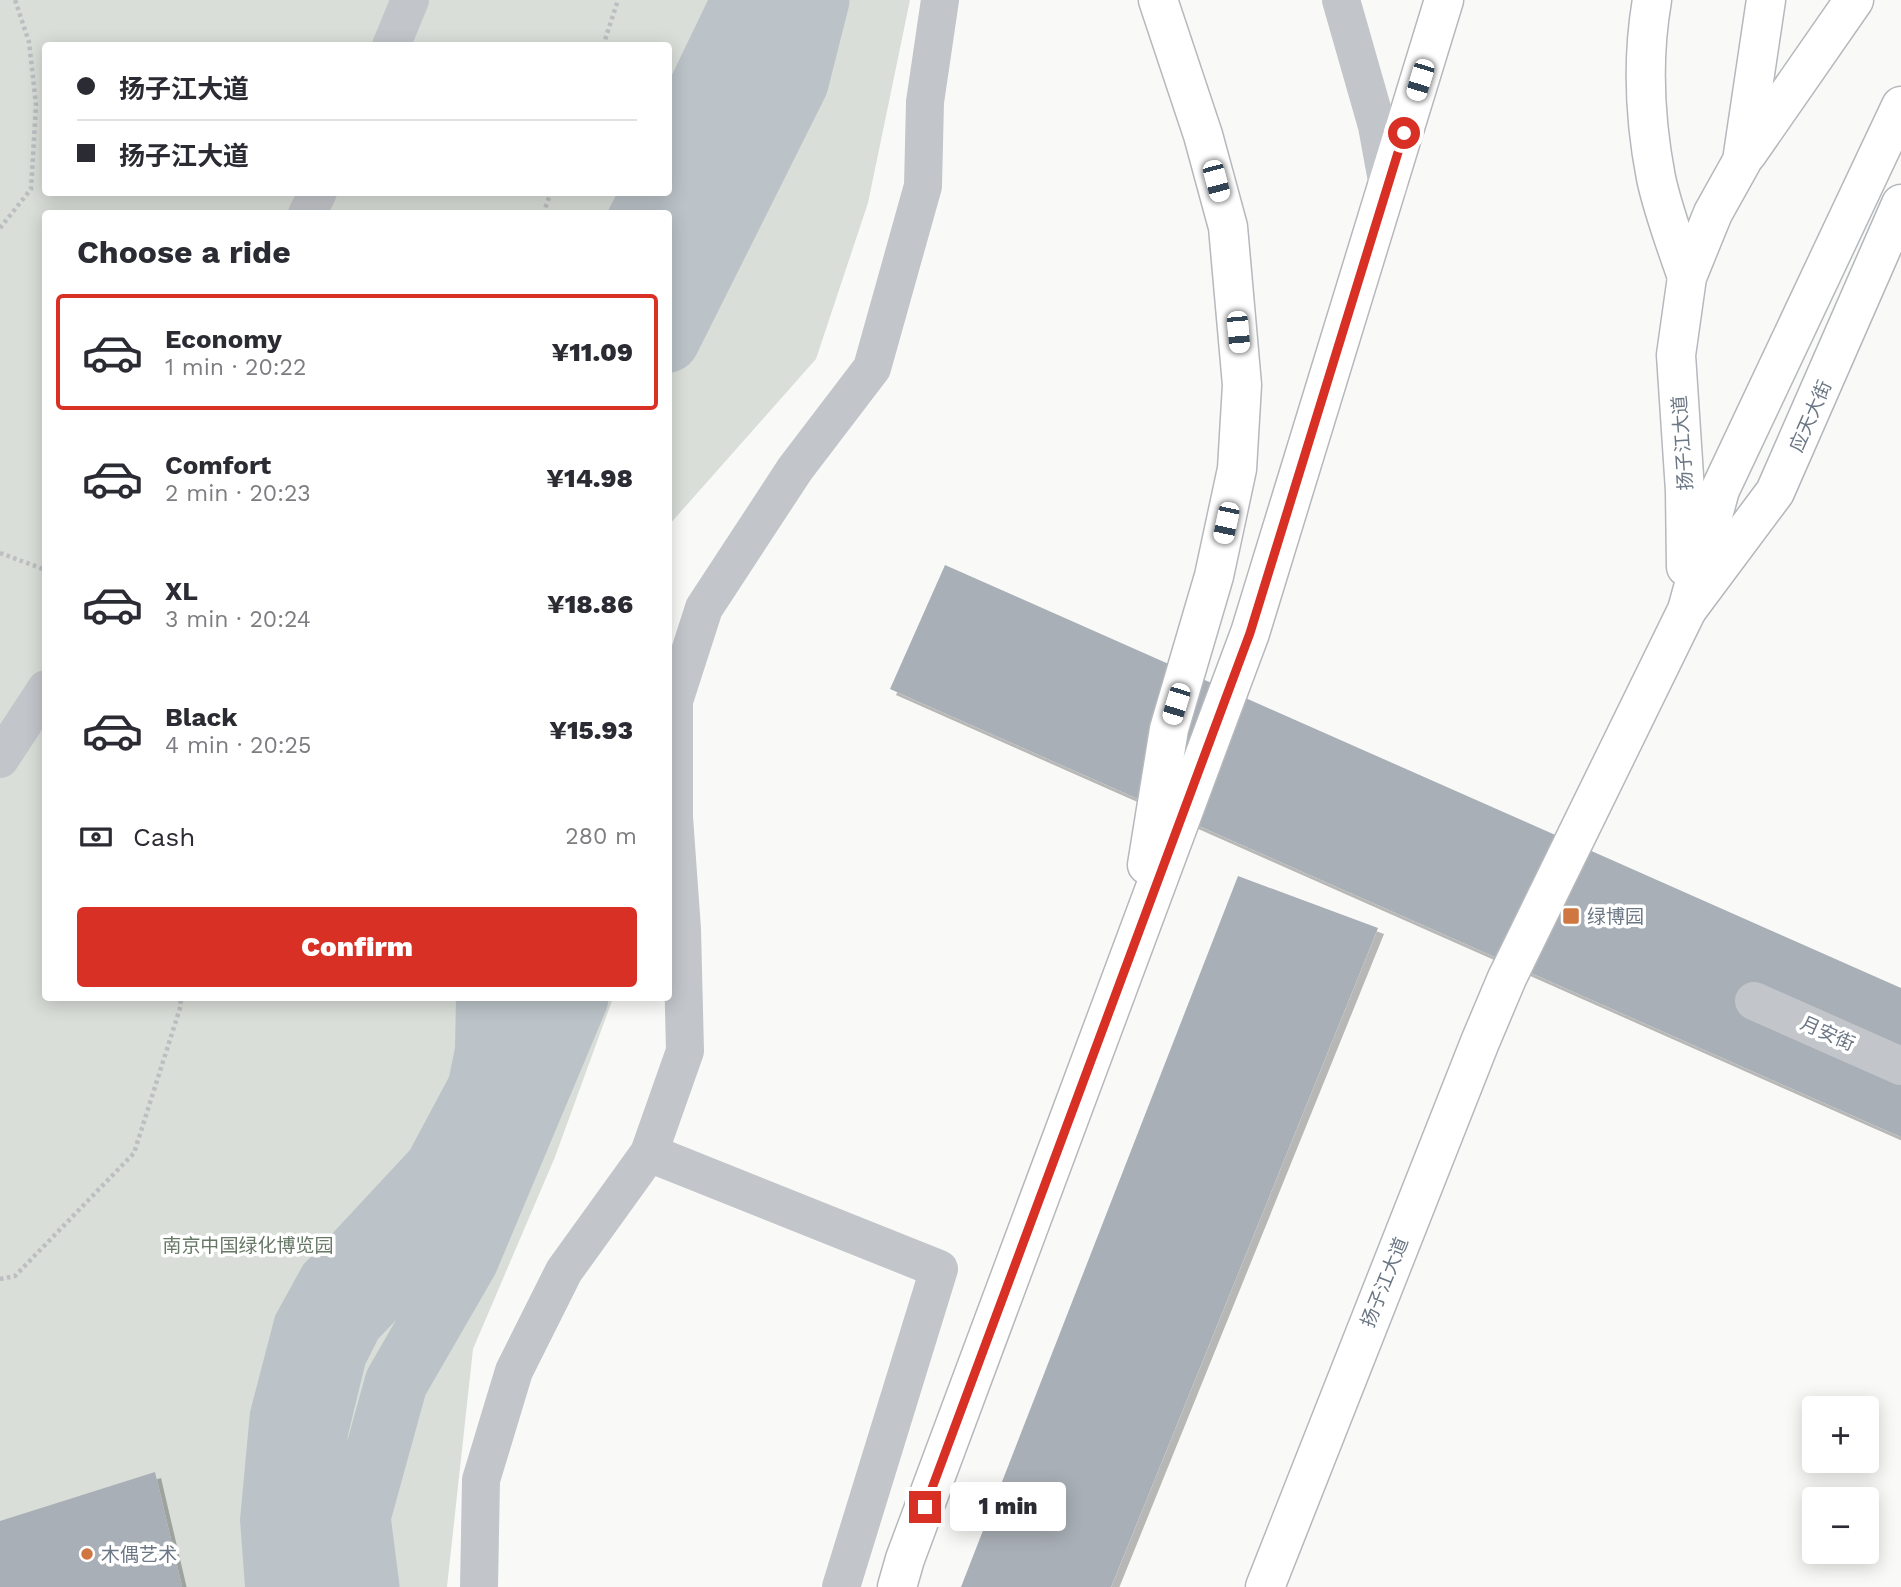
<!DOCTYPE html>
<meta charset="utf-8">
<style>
body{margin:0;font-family:"Work Sans","Noto Sans SC",sans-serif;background:#f2f2f3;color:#2b2b33;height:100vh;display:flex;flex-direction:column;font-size:26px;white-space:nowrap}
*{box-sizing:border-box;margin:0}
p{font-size:23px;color:#7c7c81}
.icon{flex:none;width:38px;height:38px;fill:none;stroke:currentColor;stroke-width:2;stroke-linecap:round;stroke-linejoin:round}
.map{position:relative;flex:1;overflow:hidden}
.panel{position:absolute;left:42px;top:210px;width:630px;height:791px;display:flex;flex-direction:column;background:#fff;border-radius:7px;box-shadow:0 4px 18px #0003}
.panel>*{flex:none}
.guide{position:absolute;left:42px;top:42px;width:630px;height:154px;border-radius:7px;box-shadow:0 4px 18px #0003;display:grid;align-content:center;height:154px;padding:0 35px;background:#fff}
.fabs{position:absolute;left:1802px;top:1396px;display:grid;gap:14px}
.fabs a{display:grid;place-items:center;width:77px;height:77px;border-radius:7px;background:#fff;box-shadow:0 4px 18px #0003;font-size:35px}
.end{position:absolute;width:32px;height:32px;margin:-16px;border:9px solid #d93025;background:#fff;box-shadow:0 0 0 4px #fff}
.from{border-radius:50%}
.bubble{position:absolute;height:49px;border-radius:7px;background:#fff;box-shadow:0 4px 18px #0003;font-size:23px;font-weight:800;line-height:49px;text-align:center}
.car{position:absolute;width:21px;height:42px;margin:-21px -10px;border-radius:9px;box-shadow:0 0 5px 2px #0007;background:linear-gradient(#fff 24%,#345 0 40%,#fff 0 76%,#345 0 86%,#fff 0)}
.guide b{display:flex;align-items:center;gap:24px;height:66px;font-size:26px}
.guide b+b{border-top:2px solid #e1e1e2}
.guide i{width:18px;height:18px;background:#2b2b33}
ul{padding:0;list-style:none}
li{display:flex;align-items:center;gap:21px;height:116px;margin:0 14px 10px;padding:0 21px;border:4px solid transparent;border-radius:7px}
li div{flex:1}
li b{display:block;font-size:26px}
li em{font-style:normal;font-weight:800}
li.selected{border-color:#d93025}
li>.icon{width:63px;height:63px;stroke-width:1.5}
h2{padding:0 35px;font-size:32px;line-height:84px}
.pay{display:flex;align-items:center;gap:18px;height:77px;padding:0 35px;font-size:26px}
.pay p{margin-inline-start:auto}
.button{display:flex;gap:14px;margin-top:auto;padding:14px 35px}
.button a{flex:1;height:80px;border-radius:7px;background:#d93025;color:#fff;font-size:28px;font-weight:800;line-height:80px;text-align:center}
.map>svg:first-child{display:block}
.green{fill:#d9ded8;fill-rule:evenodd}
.water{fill:#bbc3c8}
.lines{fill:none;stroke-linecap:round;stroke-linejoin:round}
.river{stroke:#bbc3c8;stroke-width:63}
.building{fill:#a9afb6;filter:url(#shadow)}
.major-casing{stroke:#b3b7bb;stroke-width:41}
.highway-casing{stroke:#b5b8bc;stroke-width:41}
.path{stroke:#bcbec1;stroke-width:4.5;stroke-dasharray:3.5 3.5;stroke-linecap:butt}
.minor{stroke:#c2c5c9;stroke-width:38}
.major{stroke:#fff;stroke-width:38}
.highway{stroke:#fff;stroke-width:38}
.route{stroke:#d93025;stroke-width:9}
.poi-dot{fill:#d07641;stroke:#fff;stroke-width:2.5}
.labels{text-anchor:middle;stroke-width:7;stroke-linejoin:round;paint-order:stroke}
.street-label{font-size:19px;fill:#6c7785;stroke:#fff}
.poi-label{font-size:19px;fill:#6c7785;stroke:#fff;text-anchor:start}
.park-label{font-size:19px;fill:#677866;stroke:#fff}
</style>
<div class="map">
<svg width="1901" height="1587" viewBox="0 0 1901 1587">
<defs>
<filter id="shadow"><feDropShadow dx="6" dy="6" stdDeviation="0" flood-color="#0004"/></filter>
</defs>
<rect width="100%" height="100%" fill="#f9faf8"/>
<path class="green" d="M0 0H910L868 203 816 359 669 525 668 214H46V998H613L555 1157 473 1349 447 1587H0ZM46 46H668V192H46Z"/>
<g class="water">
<path d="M708 0H823L773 96 669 320 668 214 607 213 617 193 668 192 669 81Z"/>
<path d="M456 998H555L554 1063 539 1122 487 1225 378 1339 365 1365 348 1435 339 1522 343 1587H245L240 1520 250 1412 275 1316 303 1265 410 1150 449 1077 455 1048Z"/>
</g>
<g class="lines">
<g class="river">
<path d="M668 341 797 83 818 0"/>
<path d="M368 1587 359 1517 396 1383 467 1260 577 998"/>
</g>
</g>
<g class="building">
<path d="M945 565 1901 988V1137L890 689Z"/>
<path d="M1238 876 1378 928 1111 1587H961Z"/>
<path d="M155 1472 182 1587H0V1521Z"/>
</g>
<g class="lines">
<defs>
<path id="major" d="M1687 610 1775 492 1901 204"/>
<g id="highway">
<path d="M1652 0C1642 58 1645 121 1656 178 1663 211 1676 245 1687 277"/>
<path d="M1747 154 1854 0"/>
<path d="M1686 567 1685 491 1676 355 1687 277 1713 213 1742 161 1766 0"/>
<path d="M1147 865 1169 729 1214 576 1237 469 1242 385 1228 227 1203 135 1158 0"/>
<path d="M897 1587 905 1559 1250 633 1444 0"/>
<path d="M1265 1587 1480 1042 1507 978 1687 610 1720 490 1901 106"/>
</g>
</defs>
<use href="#major" class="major-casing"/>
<use href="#highway" class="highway-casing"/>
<g class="path">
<path d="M603 46 618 0"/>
<path d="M543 214 551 192"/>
<path d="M0 228 31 189 36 105 29 42 15 0"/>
<path d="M0 553 46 570"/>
<path d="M0 1279 15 1276 134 1153 181 1005 180 998"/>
</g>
<g class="minor">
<path d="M1341 0 1377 126 1388 186"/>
<path d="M391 46 410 0"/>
<path d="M307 214 318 192"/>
<path d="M0 759 46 689"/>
<path d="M1754 1001 1901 1066"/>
<path d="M649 1153 939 1269 841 1587"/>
<path d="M479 1587 481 1480 514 1371 564 1271 649 1153 685 1051 682 929 674 817V701L704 608 795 469 872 368 923 186 925 102 940 0"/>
</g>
<use href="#major" class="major"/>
<use href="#highway" class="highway"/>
</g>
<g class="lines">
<path class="route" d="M925 1507 1250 633 1404 133"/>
</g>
<g class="poi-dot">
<rect x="1562" y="907" width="18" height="18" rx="3.5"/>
<circle cx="87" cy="1554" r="7"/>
</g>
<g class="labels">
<g class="street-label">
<text transform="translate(1810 416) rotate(-66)" y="7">应天大街</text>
<text transform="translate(1682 443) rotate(-94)" y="7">扬子江大道</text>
<text transform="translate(1828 1033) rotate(24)" y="7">月安街</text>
<text transform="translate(1384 1282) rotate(-68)" y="7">扬子江大道</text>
</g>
<g class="poi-label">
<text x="1587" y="923">绿博园</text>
<text x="101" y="1561">木偶艺术</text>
</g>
<g class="park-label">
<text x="248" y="1252">南京中国绿化博览园</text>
</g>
</g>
</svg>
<div class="fabs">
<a>+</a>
<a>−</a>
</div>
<i class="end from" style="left:1404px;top:133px"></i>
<i class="end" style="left:925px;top:1507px"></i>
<div class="bubble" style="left:950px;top:1482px;width:116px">1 min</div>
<i class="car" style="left:1420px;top:80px;rotate:197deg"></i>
<i class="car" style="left:1216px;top:181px;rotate:165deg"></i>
<i class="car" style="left:1238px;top:332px;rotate:175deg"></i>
<i class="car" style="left:1226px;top:523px;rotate:192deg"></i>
<i class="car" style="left:1176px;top:704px;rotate:197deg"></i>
<div class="guide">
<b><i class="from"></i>扬子江大道</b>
<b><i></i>扬子江大道</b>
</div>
<section class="panel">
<h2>Choose a ride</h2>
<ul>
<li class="selected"><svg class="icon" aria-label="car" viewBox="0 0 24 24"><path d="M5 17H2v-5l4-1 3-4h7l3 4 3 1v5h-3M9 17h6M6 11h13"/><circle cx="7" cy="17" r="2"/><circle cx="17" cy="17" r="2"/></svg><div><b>Economy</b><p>1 min · 20:22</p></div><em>¥11.09</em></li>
<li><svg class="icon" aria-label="car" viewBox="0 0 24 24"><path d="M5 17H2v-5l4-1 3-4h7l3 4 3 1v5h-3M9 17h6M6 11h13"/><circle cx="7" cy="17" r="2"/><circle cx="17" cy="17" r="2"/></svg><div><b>Comfort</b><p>2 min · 20:23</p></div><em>¥14.98</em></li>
<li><svg class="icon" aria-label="car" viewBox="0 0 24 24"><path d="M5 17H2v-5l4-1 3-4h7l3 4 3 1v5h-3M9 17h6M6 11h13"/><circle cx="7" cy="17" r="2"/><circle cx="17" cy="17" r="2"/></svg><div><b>XL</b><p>3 min · 20:24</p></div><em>¥18.86</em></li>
<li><svg class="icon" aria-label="car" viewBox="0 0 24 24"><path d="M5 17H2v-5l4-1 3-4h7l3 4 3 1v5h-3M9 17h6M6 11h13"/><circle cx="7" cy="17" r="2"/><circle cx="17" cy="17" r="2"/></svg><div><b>Black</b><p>4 min · 20:25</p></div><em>¥15.93</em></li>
</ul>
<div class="pay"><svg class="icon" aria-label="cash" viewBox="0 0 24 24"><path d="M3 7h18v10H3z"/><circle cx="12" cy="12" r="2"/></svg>Cash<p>280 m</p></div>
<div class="button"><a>Confirm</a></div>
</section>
</div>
